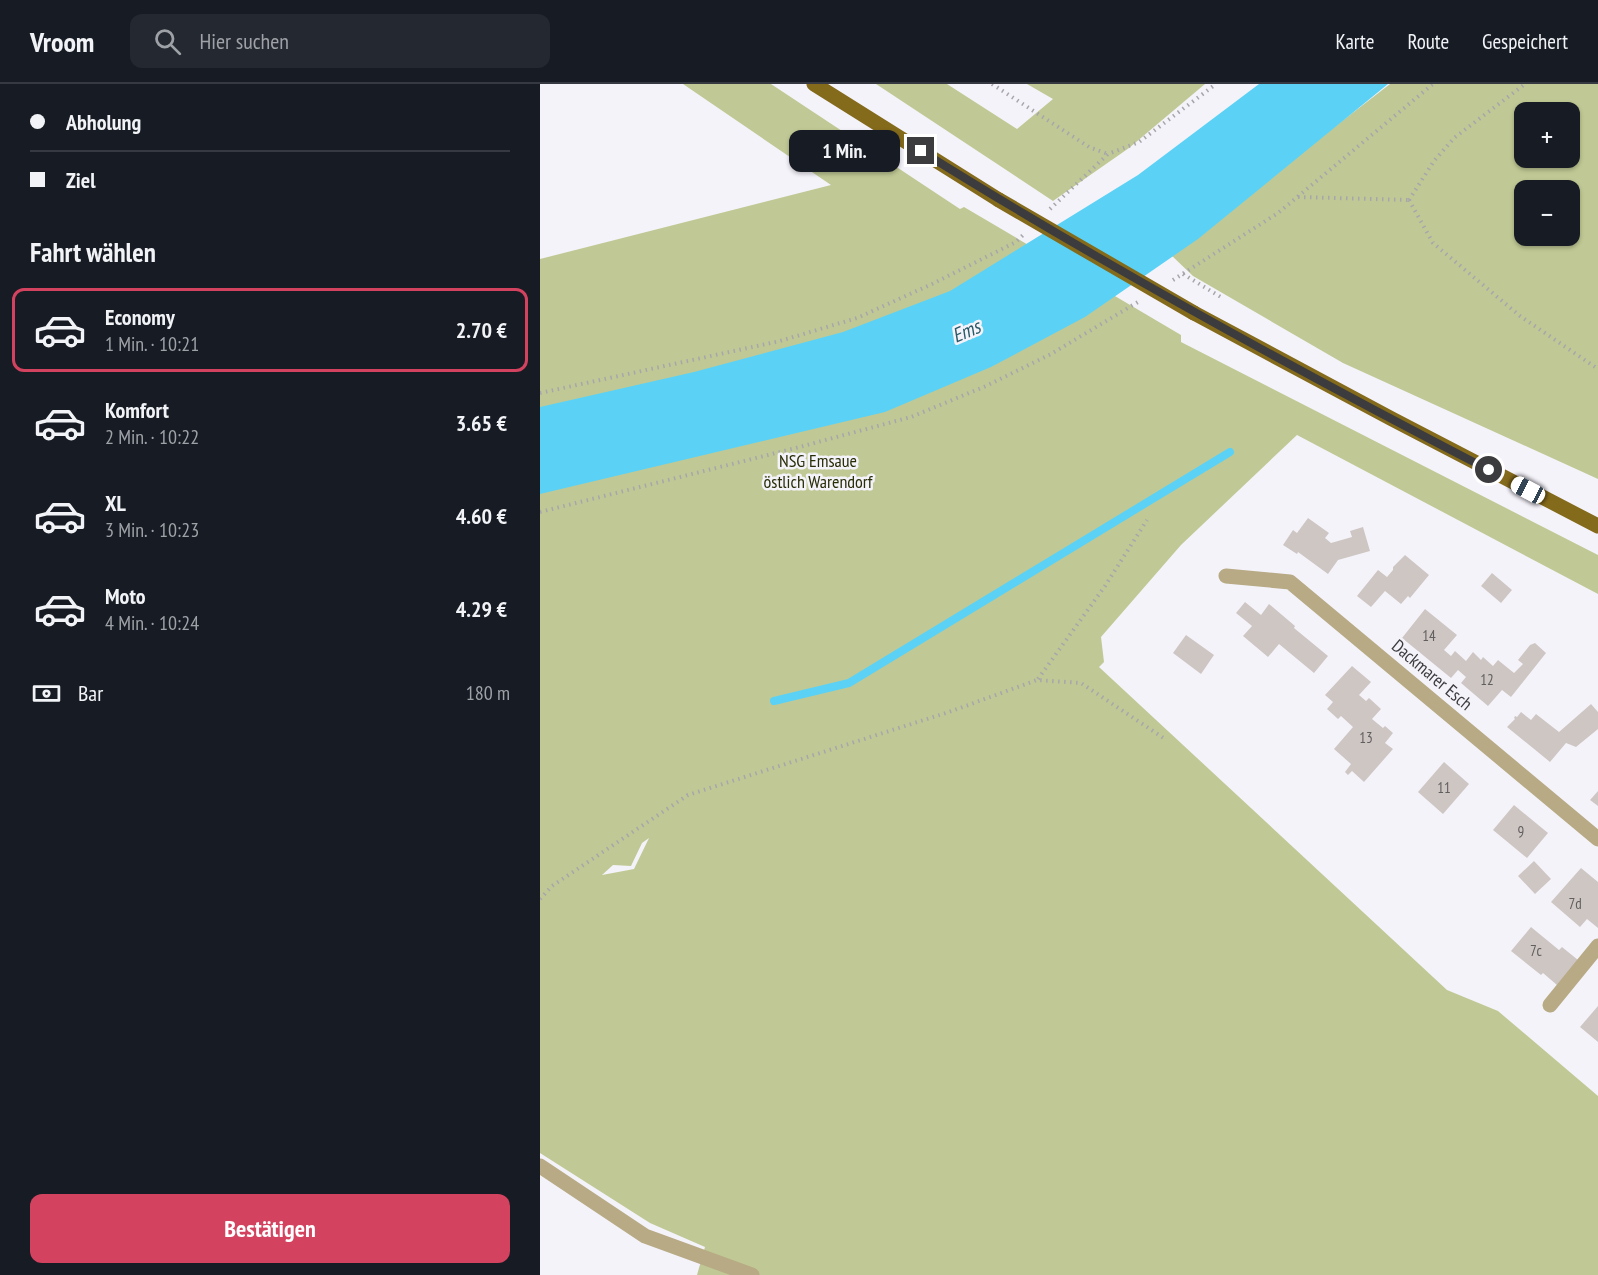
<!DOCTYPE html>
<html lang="de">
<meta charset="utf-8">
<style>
body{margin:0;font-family:"PT Sans Narrow",sans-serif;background:#242831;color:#f1f3f6;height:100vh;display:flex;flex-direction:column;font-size:22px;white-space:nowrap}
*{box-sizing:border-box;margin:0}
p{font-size:20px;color:#9ea1a6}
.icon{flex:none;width:33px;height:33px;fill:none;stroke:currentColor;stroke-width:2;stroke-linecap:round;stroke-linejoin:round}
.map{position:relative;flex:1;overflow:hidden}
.details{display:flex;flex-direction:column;background:#171b24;width:540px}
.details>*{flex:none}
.banner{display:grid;align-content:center;height:132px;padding:0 30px;background:#171b24}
.tools{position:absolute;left:974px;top:18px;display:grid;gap:12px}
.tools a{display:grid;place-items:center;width:66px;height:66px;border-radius:12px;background:#171b24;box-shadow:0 2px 4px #0004;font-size:30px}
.end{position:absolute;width:27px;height:27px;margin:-14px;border:8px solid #3c3b3e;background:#fff;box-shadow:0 0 0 3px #fff}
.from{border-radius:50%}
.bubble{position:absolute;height:42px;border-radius:12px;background:#171b24;box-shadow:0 2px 4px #0004;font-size:20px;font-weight:700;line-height:42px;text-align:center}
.car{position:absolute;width:18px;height:36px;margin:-18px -9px;border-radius:8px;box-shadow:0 0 4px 2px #0007;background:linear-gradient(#fff 24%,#345 0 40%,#fff 0 76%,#345 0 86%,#fff 0)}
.banner b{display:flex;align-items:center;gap:21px;height:57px;font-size:22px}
.banner b+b{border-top:2px solid #363941}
.banner i{width:15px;height:15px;background:#f1f3f6}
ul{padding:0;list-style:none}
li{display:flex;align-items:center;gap:18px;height:84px;margin:0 12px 9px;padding:0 18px;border:3px solid transparent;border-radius:12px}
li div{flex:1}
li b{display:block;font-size:22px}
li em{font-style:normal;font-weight:700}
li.active{border-color:#d3435f}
li>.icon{width:54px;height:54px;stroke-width:1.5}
h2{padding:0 30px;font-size:27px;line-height:72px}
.pay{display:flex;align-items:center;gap:15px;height:66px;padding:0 30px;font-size:22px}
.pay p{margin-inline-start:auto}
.primary-button{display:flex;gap:12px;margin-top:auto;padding:12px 30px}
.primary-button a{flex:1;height:69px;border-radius:12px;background:#d3435f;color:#fff;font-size:24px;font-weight:700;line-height:69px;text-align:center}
header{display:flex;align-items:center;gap:36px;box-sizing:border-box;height:84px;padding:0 30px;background:#171b24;border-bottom:2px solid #363941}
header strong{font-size:28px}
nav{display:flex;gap:33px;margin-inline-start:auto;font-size:21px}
.search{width:420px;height:54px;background:#242831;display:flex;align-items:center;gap:15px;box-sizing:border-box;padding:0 21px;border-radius:12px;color:#9ea1a6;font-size:22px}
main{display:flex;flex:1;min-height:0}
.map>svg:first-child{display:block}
.green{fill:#c0c995;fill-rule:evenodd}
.water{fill:#5bd2f5}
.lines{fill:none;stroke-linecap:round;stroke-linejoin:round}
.stream{stroke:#5bd2f5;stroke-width:8}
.building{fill:#cec6c3}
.path{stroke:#a8a6ab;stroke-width:4;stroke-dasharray:1.5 4.5;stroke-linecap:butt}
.minor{stroke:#b7aa85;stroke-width:15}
.major{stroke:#846a1b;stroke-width:15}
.major-bridge{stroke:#846a1b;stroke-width:15}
.route{stroke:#3c3b3e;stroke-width:8}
.labels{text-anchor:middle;stroke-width:5;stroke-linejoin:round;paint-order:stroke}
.number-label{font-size:15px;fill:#605e5f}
.park-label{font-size:18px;fill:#282d05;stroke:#f5f3fa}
.street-label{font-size:18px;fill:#3c3b3e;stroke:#f5f3fa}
.water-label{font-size:20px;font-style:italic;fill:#285968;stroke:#f5f3fa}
</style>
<header>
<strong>Vroom</strong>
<div class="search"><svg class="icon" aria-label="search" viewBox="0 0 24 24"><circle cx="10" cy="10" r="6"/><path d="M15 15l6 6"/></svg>Hier suchen</div>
<nav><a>Karte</a><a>Route</a><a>Gespeichert</a></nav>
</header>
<main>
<section class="details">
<div class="banner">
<b><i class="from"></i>Abholung</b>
<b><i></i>Ziel</b>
</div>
<h2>Fahrt wählen</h2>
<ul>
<li class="active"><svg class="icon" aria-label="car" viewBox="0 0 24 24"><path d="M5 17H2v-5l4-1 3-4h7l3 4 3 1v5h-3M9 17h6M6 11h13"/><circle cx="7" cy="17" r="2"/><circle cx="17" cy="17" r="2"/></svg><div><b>Economy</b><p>1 Min. · 10:21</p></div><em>2.70 €</em></li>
<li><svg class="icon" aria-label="car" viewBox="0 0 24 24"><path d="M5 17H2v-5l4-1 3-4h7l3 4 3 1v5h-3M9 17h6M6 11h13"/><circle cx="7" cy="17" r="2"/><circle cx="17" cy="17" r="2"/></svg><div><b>Komfort</b><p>2 Min. · 10:22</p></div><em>3.65 €</em></li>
<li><svg class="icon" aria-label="car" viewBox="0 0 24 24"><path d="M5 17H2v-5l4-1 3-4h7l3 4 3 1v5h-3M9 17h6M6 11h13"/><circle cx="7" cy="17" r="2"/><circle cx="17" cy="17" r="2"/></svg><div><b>XL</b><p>3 Min. · 10:23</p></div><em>4.60 €</em></li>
<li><svg class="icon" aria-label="car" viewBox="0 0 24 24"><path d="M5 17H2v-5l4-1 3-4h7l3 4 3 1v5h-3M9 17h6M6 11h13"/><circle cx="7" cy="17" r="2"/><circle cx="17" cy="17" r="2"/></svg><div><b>Moto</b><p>4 Min. · 10:24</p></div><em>4.29 €</em></li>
</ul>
<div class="pay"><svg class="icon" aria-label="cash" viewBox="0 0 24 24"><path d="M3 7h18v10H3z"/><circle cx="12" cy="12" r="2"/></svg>Bar<p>180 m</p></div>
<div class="primary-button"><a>Bestätigen</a></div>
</section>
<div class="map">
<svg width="1058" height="1191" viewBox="0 0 1058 1191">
<rect width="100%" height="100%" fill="#f5f3fa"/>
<g class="green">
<path d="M143 0H231L420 125 424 123 641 251V258L1058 471V510L757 351 641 461 561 553 564 578 559 583 907 906 958 927 1058 1012V1191H157L165 1163 110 1139 0 1069V175L291 101ZM109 754 94 785 62 791 73 781 91 782 102 759Z"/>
<path d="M336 0H407L477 45 513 15 487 0H665L589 64 513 117Z"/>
<path d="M850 0H1058V395L803 279 653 192 630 170ZM984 28H1029V74H984ZM984 106H1029V152H984Z"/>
</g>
<path class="water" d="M719 0H848L658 155 545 233 451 283 345 328 0 410V323L154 288 303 248 410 207 598 91Z"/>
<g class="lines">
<path class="stream" d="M234 617 309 599 690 368"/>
</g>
<g class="building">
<path d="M768 434 789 449 785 454 791 459 812 453 810 447 823 443 830 467 798 476 788 490 758 468 757 470 743 461 753 446 757 449Z"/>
<path d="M865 471 889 491 870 514 868 512 861 520 845 507 831 523 817 512 838 486 847 493 853 486V483Z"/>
<path d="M952 489 972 506 961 519 941 502Z"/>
<path d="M705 518 721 531 729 520 755 542 754 544 788 572 774 589 739 560 728 573 703 552 712 542 696 529Z"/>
<path d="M885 525 917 551 904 566 911 572 915 567 926 577 933 568 941 576 943 573 953 582 958 576 974 589 983 580 978 576 990 561 995 559 1006 569 971 613 962 606 948 622 921 599 926 593 918 586 911 594 862 554Z"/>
<path d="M646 551 674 571 661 590 633 569Z"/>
<path d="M812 582 831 598 819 611 826 617 829 614 841 625 832 635 843 644 845 642 853 649 845 659 853 665 824 698 812 687 808 691 805 688 811 680 794 665 813 643 801 632 798 635 787 625 793 618 785 611Z"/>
<path d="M1051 620 1058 628V645L1036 663 1026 659 1010 678 967 643 975 635 974 634 975 632 977 633 981 628 991 636 996 630 1019 648Z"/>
<path d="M904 678 929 700 903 730 878 708Z"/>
<path d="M1058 707V722L1050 716Z"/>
<path d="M974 721 1008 749 987 774 953 746Z"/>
<path d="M994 777 1011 795 995 810 978 792Z"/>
<path d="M1041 784 1058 798V844L1047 835 1040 843 1011 818Z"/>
<path d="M991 843 1019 866 1022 863 1038 876 1017 901 1003 889 1001 891 971 867Z"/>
<path d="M1058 922V958L1040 943Z"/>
</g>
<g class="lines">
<g class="path">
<path d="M452 0 549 63 568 70"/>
<path d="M758 113 869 116"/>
<path d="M869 116 893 159 980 232 1058 285"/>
<path d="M869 116 894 77 914 54 985 0"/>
<path d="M510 125 568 70 599 58 676 0"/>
<path d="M643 190 684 215"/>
<path d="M633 196 738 129 893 0"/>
<path d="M0 309 240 257 317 234 392 200 476 158 483 151"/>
<path d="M0 428 252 365 371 333 446 302 511 270 598 218"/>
<path d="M498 595 565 502 607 436"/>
<path d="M0 815 12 802 148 711 409 628 497 596 541 599 625 655"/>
</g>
<g class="minor">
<path d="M686 492 750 498 1058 755"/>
<path d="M1010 921 1058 862"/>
<path d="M0 1082 105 1152 212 1191"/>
</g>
<g class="major">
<path d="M274 0 459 116"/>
<path d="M654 229 852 335 1058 442"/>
</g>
<path class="major-bridge" d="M459 116 654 229"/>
</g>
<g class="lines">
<path class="route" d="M381 67C565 182 756 286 949 386"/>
</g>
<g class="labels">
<g class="number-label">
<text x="889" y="557">14</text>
<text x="947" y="601">12</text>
<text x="826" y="659">13</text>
<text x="904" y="709">11</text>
<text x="981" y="753">9</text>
<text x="1035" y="825">7d</text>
<text x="996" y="872">7c</text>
</g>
<g class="park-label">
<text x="278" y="383">NSG Emsaue<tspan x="278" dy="21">östlich Warendorf</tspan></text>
</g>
<g class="street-label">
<text transform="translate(892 591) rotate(40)" y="6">Dackmarer Esch</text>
</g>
<g class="water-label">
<text transform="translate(426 247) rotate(-23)" y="7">Ems</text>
</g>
</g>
</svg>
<div class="tools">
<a>+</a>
<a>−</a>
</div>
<i class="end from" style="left:949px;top:386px"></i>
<i class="end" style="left:381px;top:67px"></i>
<div class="bubble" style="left:249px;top:46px;width:111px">1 Min.</div>
<i class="car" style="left:988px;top:406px;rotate:298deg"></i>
</div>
</main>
